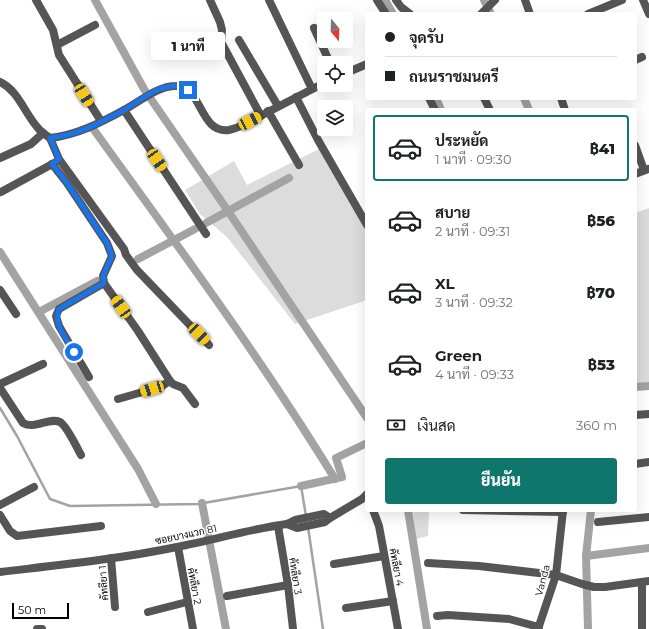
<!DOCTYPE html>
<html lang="th">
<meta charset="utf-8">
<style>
body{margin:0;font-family:Montserrat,Sarabun,sans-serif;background:#f6f6f6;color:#202124;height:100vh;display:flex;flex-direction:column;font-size:15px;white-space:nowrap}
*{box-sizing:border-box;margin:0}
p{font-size:13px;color:#757577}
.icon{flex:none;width:22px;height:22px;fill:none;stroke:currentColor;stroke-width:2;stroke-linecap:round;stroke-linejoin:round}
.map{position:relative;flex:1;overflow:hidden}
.side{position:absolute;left:365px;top:108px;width:272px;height:404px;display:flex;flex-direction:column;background:#fff;border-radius:4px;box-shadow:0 4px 16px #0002}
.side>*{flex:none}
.hud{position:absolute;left:365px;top:12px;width:272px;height:88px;border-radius:4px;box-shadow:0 4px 16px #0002;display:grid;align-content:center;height:88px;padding:0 20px;background:#fff}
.needle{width:26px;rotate:161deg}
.fabs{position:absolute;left:317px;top:12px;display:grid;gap:8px}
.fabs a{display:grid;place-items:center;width:36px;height:36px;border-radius:4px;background:#fff;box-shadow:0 4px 16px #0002;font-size:20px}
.scale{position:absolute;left:12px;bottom:10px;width:57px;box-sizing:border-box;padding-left:4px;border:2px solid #000;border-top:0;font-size:11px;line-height:14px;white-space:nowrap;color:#000;-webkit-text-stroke:3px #fff;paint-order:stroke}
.end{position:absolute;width:18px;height:18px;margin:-9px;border:5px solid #1a73e8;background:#fff;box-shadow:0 0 0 2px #fff}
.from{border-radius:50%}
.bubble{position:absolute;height:28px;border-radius:4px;background:#fff;box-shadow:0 4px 16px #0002;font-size:13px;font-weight:800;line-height:28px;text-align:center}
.car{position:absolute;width:12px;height:24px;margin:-12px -6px;border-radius:5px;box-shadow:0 0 3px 1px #0007;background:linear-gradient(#f5c518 24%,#345 0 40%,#f5c518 0 76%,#345 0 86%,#f5c518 0)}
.hud b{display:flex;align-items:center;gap:14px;height:38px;font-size:15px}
.hud b+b{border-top:1px solid #e0e0e0}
.hud i{width:10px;height:10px;background:#202124}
ul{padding:7px 0 0;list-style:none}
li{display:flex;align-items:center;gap:12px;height:66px;margin:0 8px 6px;padding:0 12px;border:2px solid transparent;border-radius:4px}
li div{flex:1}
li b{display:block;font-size:15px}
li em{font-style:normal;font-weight:800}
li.current{border-color:#0f766e}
li>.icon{width:36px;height:36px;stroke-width:1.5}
.pay{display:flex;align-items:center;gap:10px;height:44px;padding:0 20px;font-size:15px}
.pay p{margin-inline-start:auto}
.action{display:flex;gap:8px;margin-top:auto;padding:8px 20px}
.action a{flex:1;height:46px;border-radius:4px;background:#0f766e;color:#fff;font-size:16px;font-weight:800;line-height:46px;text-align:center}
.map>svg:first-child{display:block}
.green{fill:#dcdcdc}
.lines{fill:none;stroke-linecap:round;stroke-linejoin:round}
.stream{stroke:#a3a3a3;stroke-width:2.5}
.canal{stroke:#a3a3a3;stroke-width:8}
.minor{stroke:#555;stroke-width:8}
.route{stroke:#1a73e8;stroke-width:5}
.labels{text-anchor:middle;stroke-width:3;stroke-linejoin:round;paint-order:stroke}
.street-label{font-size:10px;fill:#000;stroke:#fff}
</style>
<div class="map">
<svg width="649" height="629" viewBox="0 0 649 629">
<rect width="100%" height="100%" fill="#fff"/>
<g class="green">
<path d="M319 149 367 232V300L295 324 227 237 200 214 185 190 234 161 247 185Z"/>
<path d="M649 208V383H635V213Z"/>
<path d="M413 510H429L428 536 416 539Z"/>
</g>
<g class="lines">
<g class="stream">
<path d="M0 408 17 436 50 499 70 506 198 504 301 486 306 516"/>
<path d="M308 527 323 629"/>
</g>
<g class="canal">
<path d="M95 0 144 89 228 211 367 418"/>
<path d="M385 0 393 14"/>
<path d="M484 0 491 14"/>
<path d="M436 98 441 110"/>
<path d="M524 98 529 110"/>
<path d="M94 130C177 245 261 358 335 479"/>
<path d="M206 223 289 178"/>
<path d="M0 252 138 469 156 504"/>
<path d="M138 259 195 229"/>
<path d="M39 312 97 281"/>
<path d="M635 387 649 386"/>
<path d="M301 486 342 477 336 458 367 443"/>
<path d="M202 503 226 629"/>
<path d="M408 510 427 629"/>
<path d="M586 556 649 548"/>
<path d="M588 629 586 556 591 510"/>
</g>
<g class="minor">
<path d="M36 0 53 30 59 55 101 121"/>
<path d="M210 0 220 22 222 30 221 42 261 116"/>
<path d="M269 0 312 89"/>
<path d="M377 0 386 14"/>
<path d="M396 0 401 7 410 14"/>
<path d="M525 0 530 14"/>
<path d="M643 0 649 14"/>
<path d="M481 14 495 0"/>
<path d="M588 14 622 0"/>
<path d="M314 28 330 63"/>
<path d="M239 40 278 106"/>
<path d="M57 45 95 25"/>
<path d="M635 60 642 57"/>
<path d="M346 73 367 64"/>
<path d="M0 82C18 90 25 114 38 128 41 132 46 135 50 138 77 135 100 123 124 110 141 101 157 86 176 86 202 85 199 134 229 130 234 129 239 127 243 125L324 83"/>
<path d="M296 97 318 140 367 225"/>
<path d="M429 98 435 110"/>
<path d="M484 98 490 110"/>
<path d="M561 98 565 110"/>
<path d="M124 110 206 234"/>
<path d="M268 111 299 165"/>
<path d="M50 138 59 159 124 249 126 255 137 270 209 345"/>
<path d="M635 145 644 170"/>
<path d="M0 158 31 144 43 133"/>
<path d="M52 164 67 183 107 243 112 256 103 276 104 283 138 331 170 381 160 387 118 399"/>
<path d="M635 174 648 169"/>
<path d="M1 192 56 162"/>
<path d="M0 290 16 314"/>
<path d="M89 377 59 326 56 316 59 309 104 283"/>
<path d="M170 381 173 384 183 388 195 404"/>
<path d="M0 384 43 364"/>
<path d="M0 388 23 423C35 430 48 417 60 422 67 426 77 448 81 455"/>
<path d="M635 415 649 414"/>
<path d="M635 464 649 462"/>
<path d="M0 505 34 487"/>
<path d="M373 510 379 526 398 629"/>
<path d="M463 510 563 512"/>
<path d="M0 515 10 531 17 536 101 526"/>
<path d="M598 522 649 517"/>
<path d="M287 524 297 528 325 522 330 518 362 499 367 494"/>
<path d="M278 526 288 585 293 629"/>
<path d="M178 547 193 629"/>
<path d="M111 558 115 607"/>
<path d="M428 563 479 566 556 575 582 584 594 587H605L649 581"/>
<path d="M334 564 384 556"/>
<path d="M0 572C59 565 119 559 177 547 214 540 250 529 287 524L295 520 324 514 330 518"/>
<path d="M642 582V629"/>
<path d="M227 596 288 585"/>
<path d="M346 608 393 601"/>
<path d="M148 612 187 602"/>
<path d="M437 616 448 615 509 619 539 627"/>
<path d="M37 629H42"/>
<path d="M538 629 556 575 563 510"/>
</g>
</g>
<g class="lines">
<path class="route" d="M74 352C66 338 53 324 59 309L104 283 103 276 112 256 107 243 67 183 52 164 59 159 50 138C78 135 100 123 124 110 140 101 157 85 177 86 180 86 185 89 188 90"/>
</g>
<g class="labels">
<g class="street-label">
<text transform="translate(186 534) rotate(-12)" y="4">ซอยบางแวก 81</text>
<text transform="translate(397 567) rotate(79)" y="4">คัทลียา 4</text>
<text transform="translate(296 576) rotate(81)" y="4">คัทลียา 3</text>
<text transform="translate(542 580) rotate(-75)" y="4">Vanda</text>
<text transform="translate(103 583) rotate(-94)" y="4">คัทลียา 1</text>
<text transform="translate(195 586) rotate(79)" y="4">คัทลียา 2</text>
</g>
</g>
</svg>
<div class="fabs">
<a><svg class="needle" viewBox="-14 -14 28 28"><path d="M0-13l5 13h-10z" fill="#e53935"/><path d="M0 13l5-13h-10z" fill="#757577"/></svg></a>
<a><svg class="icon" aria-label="locate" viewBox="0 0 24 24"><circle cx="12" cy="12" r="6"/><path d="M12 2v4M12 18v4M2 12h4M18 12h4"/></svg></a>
<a><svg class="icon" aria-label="layers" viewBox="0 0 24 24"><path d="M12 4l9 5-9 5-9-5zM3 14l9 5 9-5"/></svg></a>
</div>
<div class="scale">50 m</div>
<i class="end from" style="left:74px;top:352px"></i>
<i class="end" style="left:188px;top:90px"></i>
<div class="bubble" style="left:151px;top:32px;width:74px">1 นาที</div>
<i class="car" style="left:84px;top:95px;rotate:148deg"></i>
<i class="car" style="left:250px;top:121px;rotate:63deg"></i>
<i class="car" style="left:157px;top:160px;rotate:146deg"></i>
<i class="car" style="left:121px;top:307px;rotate:325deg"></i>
<i class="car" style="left:199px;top:334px;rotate:136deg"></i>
<i class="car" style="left:152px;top:389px;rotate:253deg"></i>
<div class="hud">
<b><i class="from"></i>จุดรับ</b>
<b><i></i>ถนนราชมนตรี</b>
</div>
<section class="side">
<ul>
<li class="current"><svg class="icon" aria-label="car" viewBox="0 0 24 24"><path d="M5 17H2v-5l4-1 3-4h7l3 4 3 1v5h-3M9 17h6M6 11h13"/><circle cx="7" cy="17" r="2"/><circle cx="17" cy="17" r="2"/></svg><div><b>ประหยัด</b><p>1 นาที · 09:30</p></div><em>฿41</em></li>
<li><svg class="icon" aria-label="car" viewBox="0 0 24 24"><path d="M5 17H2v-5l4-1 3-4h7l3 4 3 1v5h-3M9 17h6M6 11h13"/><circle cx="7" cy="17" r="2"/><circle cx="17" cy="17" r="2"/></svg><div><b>สบาย</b><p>2 นาที · 09:31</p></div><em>฿56</em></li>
<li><svg class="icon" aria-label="car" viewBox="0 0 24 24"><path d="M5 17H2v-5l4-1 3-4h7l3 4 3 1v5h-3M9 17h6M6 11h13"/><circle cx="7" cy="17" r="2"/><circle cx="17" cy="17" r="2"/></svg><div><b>XL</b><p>3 นาที · 09:32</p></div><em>฿70</em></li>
<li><svg class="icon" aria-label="car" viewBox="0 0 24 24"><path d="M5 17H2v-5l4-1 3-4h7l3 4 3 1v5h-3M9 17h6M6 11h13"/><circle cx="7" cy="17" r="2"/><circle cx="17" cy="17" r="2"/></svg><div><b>Green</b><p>4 นาที · 09:33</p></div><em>฿53</em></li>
</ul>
<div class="pay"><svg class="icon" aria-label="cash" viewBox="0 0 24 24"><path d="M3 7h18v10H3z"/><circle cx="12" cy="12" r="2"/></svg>เงินสด<p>360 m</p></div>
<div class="action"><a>ยืนยัน</a></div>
</section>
</div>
